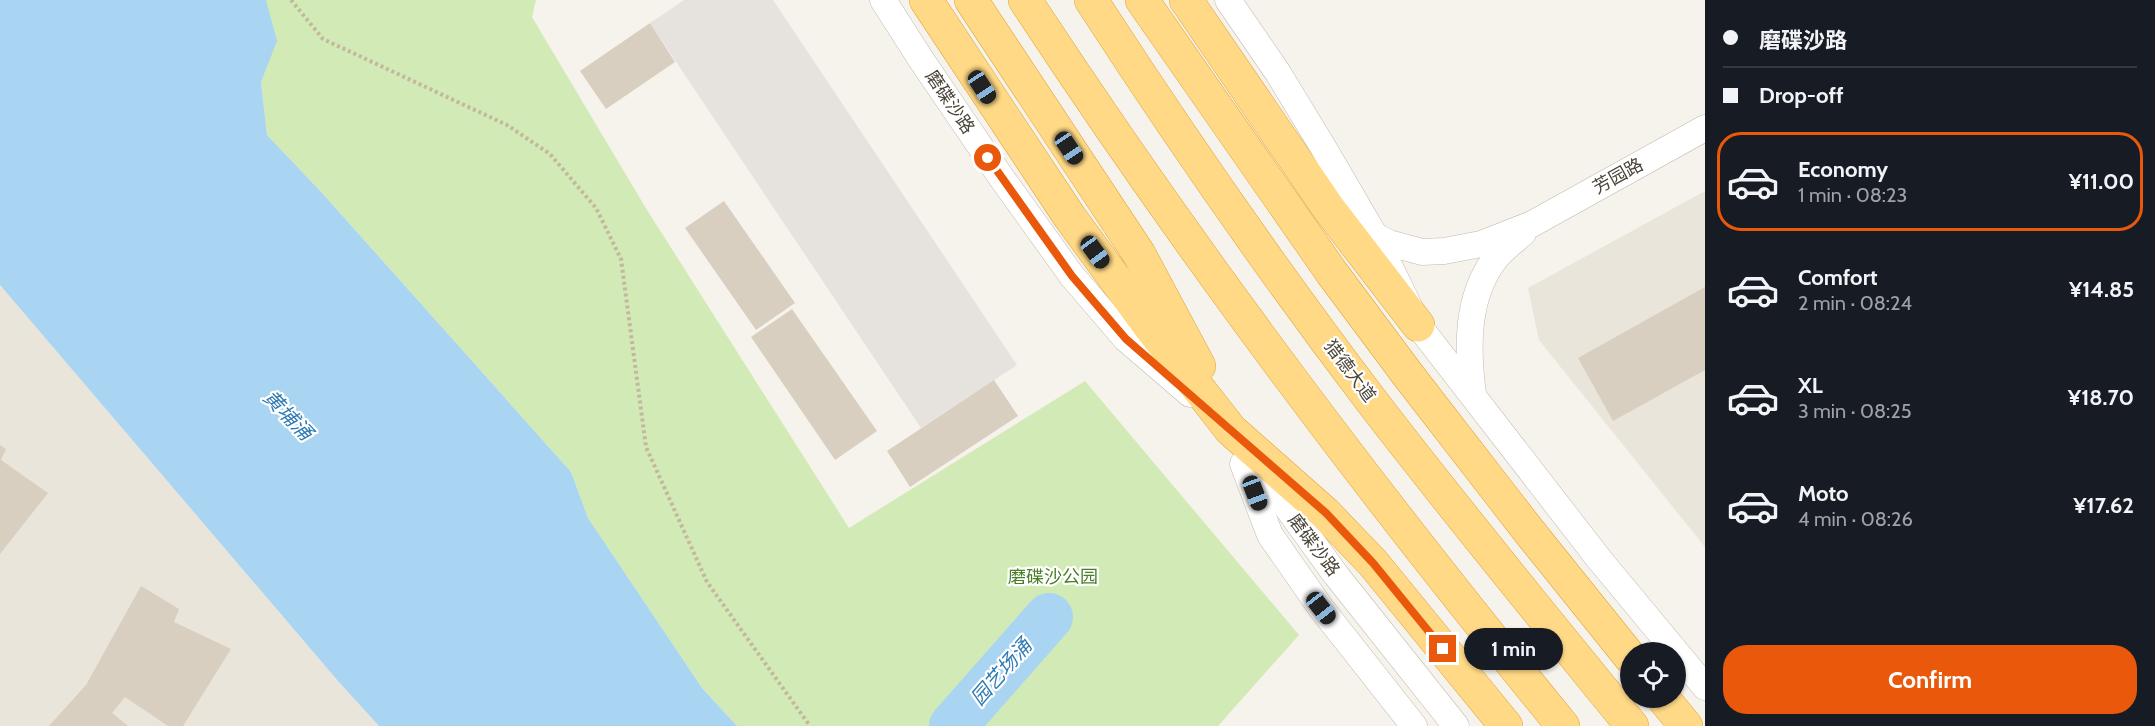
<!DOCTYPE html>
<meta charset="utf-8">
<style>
body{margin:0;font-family:Cabin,"Noto Sans SC",sans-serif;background:#242831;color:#f1f3f6;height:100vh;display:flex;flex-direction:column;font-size:22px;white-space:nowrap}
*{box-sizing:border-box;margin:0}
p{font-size:20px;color:#9ea1a6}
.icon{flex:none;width:33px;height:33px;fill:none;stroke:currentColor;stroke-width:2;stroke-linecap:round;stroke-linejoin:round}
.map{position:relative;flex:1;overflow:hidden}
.side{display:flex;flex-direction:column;background:#171b24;width:450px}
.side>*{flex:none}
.top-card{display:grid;align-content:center;height:132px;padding:0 18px;background:#171b24}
.controls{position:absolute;left:1620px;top:642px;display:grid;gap:12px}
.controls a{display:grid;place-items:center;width:66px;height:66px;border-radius:50%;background:#171b24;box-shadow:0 2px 4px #0004;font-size:30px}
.end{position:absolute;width:27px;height:27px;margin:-14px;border:8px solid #ea580c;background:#fff;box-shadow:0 0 0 3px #fff}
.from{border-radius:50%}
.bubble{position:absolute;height:42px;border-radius:21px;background:#171b24;box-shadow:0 2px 4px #0004;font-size:20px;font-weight:800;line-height:42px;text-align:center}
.car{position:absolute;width:18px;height:36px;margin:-18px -9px;border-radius:8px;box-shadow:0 0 4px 2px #0007;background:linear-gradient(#222 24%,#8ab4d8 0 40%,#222 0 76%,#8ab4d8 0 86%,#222 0)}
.top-card b{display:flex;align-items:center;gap:21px;height:57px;font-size:22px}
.top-card b+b{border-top:2px solid #363941}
.top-card i{width:15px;height:15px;background:#f1f3f6}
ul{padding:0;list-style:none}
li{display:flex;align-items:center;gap:18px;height:99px;margin:0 12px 9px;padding:0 6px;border:3px solid transparent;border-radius:24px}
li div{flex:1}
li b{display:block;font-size:22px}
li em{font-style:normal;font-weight:800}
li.active{border-color:#ea580c}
li>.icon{width:54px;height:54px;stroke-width:1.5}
.button{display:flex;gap:12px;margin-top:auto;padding:12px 18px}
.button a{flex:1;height:69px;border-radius:24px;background:#ea580c;color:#fff;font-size:24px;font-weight:800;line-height:69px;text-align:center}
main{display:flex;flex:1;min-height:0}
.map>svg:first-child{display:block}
.residential{fill:#eae5da}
.industrial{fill:#e6e2dd}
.green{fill:#d2eab5}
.water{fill:#a9d4f2}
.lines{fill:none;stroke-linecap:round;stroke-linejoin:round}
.river{stroke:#a9d4f2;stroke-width:48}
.building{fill:#d8cfc1}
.tertiary-casing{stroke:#c2bbae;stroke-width:27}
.trunk-casing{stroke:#e0a43c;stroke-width:34}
.path{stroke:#c4b79f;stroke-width:4;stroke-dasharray:3 3;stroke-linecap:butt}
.tertiary{stroke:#fff;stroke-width:26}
.trunk{stroke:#ffd985;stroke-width:33}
.route{stroke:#ea580c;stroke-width:8}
.labels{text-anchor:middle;stroke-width:4.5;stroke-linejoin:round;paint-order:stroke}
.street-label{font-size:18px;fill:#4b4439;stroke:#fff}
.park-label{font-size:18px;fill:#4a7f2a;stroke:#fff}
.water-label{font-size:20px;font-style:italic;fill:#2e7ab2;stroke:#fff}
</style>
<main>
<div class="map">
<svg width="1705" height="726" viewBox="0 0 1705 726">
<rect width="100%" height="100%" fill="#f6f3ec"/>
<g class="residential">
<path d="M1705 191V547L1539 340 1528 288Z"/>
<path d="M0 285 338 681 379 726H0Z"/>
</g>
<path class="industrial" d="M684 0H773L1017 365 921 428 650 23Z"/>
<path class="green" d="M266 0H536L532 17 647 210 849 528 1085 381 1299 635 1218 726H737L702 688 588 518 571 472 323 194 267 135 261 82 276 41Z"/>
<path class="water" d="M0 0H266L277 41 261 82 267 135 323 194 571 472 588 518 702 688 737 726H379L338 681 0 285Z"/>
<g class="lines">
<path class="river" d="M953 726 1049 617"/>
</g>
<g class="building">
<path d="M650 23 675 62 606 109 580 71Z"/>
<path d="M724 201 795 303 756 330 685 228Z"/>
<path d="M1705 287V370L1613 421 1578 358Z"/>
<path d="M792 309 877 431 835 460 751 337Z"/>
<path d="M994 380 1018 416 910 487 887 451Z"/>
<path d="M0 445 6 449 1 460 48 493 0 554Z"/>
<path d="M141 586 179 609 174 622 231 649 183 726H168L125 697 112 713 128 726H49L86 685Z"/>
</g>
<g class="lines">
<defs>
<g id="tertiary">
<path d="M883 0 922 61 1001 177 1072 276 1126 339 1190 394"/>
<path d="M1228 0 1278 73 1323 147 1375 236 1418 325 1599 559 1705 687"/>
<path d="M1369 233 1389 243 1422 252 1444 251 1481 244 1532 224 1705 128"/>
<path d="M1473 394C1467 349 1466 297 1495 259 1503 249 1514 241 1523 233"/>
<path d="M1254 462 1336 575 1456 726"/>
<path d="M1243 464 1270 535 1321 608 1414 726"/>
</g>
<g id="trunk">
<path d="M926 0 1069 216 1148 324 1231 430 1325 513 1373 563 1506 726"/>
<path d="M971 0 1139 254 1199 366"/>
<path d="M1025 0C1190 252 1372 493 1563 726"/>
<path d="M1091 0C1179 136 1272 270 1370 399 1455 510 1544 618 1632 726"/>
<path d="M1142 0 1332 273 1408 375 1528 530 1630 657"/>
<path d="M1186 0 1329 209 1418 325"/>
<path d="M1663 698 1686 726"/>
</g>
</defs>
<use href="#tertiary" class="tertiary-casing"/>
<use href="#trunk" class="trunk-casing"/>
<path class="path" d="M291 0 323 39 507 125 550 154 596 208 621 259 646 447 707 582 810 726"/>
<use href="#tertiary" class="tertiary"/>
<use href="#trunk" class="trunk"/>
</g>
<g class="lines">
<path class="route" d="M988 158 1072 276 1126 339 1326 513 1373 563 1443 649"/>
</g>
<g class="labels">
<g class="street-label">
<text transform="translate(950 102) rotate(56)" y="6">磨碟沙路</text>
<text transform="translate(1618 176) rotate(-29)" y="6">芳园路</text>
<text transform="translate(1350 371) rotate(53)" y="6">猎德大道</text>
<text transform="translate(1314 545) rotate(53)" y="6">磨碟沙路</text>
</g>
<g class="park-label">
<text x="1053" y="583">磨碟沙公园</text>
</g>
<g class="water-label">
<text transform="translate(288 415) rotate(46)" y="7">黄埔涌</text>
<text transform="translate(1001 672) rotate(-49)" y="7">园艺场涌</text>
</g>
</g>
</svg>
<div class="controls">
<a><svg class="icon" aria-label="locate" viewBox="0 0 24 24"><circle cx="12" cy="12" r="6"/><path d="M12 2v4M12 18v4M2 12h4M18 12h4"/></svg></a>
</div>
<i class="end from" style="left:988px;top:158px"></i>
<i class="end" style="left:1443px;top:649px"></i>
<div class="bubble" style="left:1464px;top:628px;width:99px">1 min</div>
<i class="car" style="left:982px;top:87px;rotate:147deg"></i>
<i class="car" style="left:1069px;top:148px;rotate:146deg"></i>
<i class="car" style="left:1095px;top:252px;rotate:144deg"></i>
<i class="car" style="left:1255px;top:493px;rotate:159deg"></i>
<i class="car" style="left:1321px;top:608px;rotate:142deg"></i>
</div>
<section class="side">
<div class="top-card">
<b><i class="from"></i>磨碟沙路</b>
<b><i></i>Drop-off</b>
</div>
<ul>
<li class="active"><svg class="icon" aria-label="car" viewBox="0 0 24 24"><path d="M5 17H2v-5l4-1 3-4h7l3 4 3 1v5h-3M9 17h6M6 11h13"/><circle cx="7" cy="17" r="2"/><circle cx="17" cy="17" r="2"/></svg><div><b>Economy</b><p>1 min · 08:23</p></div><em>¥11.00</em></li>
<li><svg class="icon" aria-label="car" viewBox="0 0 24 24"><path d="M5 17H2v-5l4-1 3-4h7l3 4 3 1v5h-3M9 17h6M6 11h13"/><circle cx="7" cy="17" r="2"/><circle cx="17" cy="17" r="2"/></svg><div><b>Comfort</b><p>2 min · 08:24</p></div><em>¥14.85</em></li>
<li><svg class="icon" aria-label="car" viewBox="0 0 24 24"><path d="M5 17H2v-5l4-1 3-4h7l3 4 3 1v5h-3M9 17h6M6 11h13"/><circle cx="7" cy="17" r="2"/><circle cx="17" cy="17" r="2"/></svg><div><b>XL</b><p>3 min · 08:25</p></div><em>¥18.70</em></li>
<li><svg class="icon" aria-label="car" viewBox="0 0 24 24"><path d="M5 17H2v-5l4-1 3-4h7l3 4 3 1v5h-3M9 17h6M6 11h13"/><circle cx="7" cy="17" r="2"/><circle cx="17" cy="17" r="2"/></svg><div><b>Moto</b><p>4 min · 08:26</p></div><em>¥17.62</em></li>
</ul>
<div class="button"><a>Confirm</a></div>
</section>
</main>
